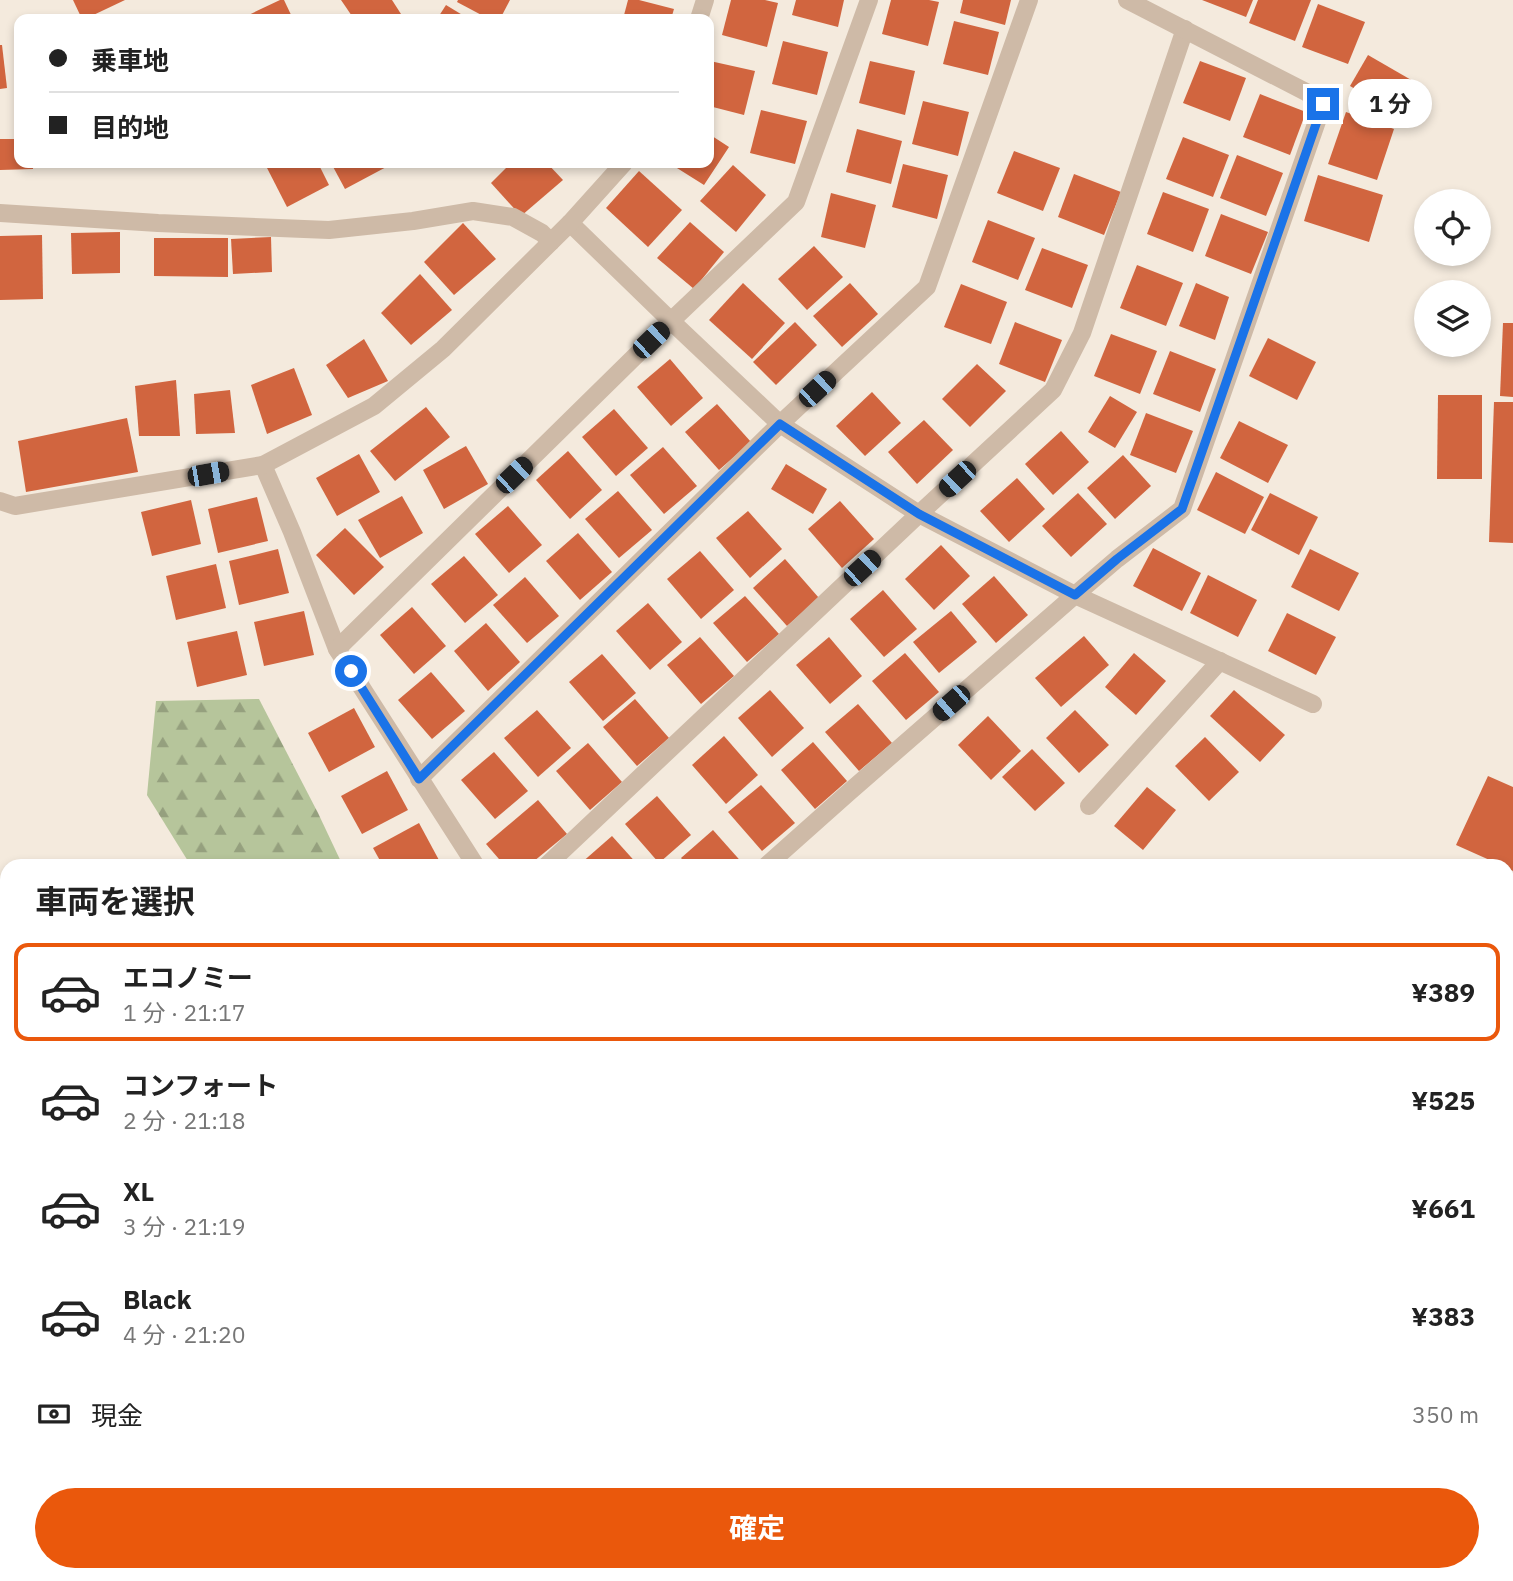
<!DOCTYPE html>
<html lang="ja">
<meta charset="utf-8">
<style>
body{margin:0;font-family:"IBM Plex Sans","Noto Sans JP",sans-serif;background:#f2f2f2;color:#222;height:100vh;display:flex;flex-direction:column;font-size:26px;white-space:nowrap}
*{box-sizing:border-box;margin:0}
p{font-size:23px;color:#767676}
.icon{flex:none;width:38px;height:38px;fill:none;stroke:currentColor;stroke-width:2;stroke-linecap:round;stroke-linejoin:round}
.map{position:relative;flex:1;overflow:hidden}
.sheet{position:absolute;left:0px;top:859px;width:1514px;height:723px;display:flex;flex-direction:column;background:#fff;border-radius:21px 21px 0 0;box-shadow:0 4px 10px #0003}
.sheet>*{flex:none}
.top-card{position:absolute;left:14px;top:14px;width:700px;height:154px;border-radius:14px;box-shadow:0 4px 10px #0003;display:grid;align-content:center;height:154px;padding:0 35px;background:#fff}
.buttons{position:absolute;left:1414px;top:189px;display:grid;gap:14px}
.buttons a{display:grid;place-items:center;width:77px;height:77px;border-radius:50%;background:#fff;box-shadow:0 4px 10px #0003;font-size:35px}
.end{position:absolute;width:32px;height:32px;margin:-16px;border:9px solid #1a73e8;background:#fff;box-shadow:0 0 0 4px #fff}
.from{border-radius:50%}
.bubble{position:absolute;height:49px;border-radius:24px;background:#fff;box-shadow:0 4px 10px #0003;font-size:23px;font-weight:700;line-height:49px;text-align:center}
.car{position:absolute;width:21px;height:42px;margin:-21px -10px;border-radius:9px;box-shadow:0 0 5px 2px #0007;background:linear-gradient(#222 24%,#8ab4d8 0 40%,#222 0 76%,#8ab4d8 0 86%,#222 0)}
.top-card b{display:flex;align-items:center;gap:24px;height:66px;font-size:26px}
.top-card b+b{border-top:2px solid #e0e0e0}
.top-card i{width:18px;height:18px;background:#222}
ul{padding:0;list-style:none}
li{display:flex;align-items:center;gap:21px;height:98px;margin:0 14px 10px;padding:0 21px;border:4px solid transparent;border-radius:14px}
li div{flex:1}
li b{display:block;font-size:26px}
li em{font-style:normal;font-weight:700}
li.active{border-color:#ea580c}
li>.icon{width:63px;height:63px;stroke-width:1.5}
h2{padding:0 35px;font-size:32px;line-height:84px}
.pay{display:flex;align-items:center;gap:18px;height:77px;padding:0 35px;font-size:26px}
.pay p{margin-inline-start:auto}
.button{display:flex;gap:14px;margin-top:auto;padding:14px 35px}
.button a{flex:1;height:80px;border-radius:42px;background:#ea580c;color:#fff;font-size:28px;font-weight:700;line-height:80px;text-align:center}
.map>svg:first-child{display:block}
.forest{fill:url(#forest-firs)}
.building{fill:#d1653f}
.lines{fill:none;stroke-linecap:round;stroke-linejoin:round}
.street{stroke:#cebaa7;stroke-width:18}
.route{stroke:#1a73e8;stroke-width:9}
</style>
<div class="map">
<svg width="1513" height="1581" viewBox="0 0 1513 1581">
<defs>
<pattern id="forest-firs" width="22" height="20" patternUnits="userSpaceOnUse" patternTransform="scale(1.75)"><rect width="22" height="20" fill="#b6c59b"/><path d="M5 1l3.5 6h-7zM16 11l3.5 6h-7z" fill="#95a07e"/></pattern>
</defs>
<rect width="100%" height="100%" fill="#f4eadd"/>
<g class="forest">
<path d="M259 699 318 813 343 866H191L147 795 156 701Z"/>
<path d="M0 984 7 985V1575H644L642 1581H0Z"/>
</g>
<g class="building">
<path d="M73 0H125L85 19H82Z"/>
<path d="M280 0H284L293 19H240Z"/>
<path d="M341 0H392L401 14 393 19H354Z"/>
<path d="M458 0H510L500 19H489L457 2Z"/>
<path d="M628 0H639L674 9 671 19H623Z"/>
<path d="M731 0H765L778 3 767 47 722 35Z"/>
<path d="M796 0H844L838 27 792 15Z"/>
<path d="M891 0H929L939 2 928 46 882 34Z"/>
<path d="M963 0H1011L1005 25 960 13Z"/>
<path d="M1202 0H1253L1246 17Z"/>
<path d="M1258 0H1311L1295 41 1249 23Z"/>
<path d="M1318 4 1365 22 1348 64 1302 47Z"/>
<path d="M446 5 469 19H437Z"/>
<path d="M954 21 999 32 988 75 943 64Z"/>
<path d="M783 41 828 52 817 95 772 84Z"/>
<path d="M0 45H2L7 88 0 89Z"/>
<path d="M1368 55 1413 81 1395 112 1350 86Z"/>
<path d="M710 61 755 71 744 115 709 106Z"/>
<path d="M870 61 915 71 905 115 859 103Z"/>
<path d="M1200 61 1246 78 1230 121 1183 103Z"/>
<path d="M1260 94 1306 112 1290 155 1243 137Z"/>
<path d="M923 101 969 112 958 156 912 144Z"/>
<path d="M761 110 807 121 795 164 750 153Z"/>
<path d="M1346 112 1394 129 1377 180 1328 164Z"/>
<path d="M857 129 902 141 891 184 846 172Z"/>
<path d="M709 134 729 147 704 185 669 163H709Z"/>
<path d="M1183 137 1229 155 1213 197 1166 179Z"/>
<path d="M0 139H19V163H33V169L0 170Z"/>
<path d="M1014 151 1060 168 1043 211 997 193Z"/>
<path d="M1237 155 1283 173 1266 216 1220 198Z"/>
<path d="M272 163H318L329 185 287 207 266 166Z"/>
<path d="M331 163H388L390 165 345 189Z"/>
<path d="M511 163H547L563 180 521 216 491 183Z"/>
<path d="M903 164 948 175 937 219 892 207Z"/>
<path d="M733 165 766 195 736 232 700 201Z"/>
<path d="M639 171 682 210 648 247 606 208Z"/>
<path d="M1074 174 1121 192 1104 235 1058 217Z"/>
<path d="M1318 175 1383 195 1369 242 1304 221Z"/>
<path d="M1163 192 1209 209 1193 252 1147 234Z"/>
<path d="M831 193 876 205 865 248 821 237Z"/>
<path d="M1221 214 1268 232 1251 274 1205 256Z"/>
<path d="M988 220 1035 238 1018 280 972 262Z"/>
<path d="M690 222 724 252 694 289 657 258Z"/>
<path d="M463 223 496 259 454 295 424 262Z"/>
<path d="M120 232V273L72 274 71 233Z"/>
<path d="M42 235 43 299 0 300V236Z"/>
<path d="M271 237 272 272 233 274 231 239Z"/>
<path d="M154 238H228V277L154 276Z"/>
<path d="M814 246 843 277 807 310 778 279Z"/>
<path d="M1042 248 1088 265 1072 308 1025 290Z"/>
<path d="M1137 265 1183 283 1166 326 1120 308Z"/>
<path d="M420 274 452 310 411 345 381 313Z"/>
<path d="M743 283 785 323 752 359 709 320Z"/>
<path d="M850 283 878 314 842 347 813 316Z"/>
<path d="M1196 283 1229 297 1215 340 1179 326Z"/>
<path d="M961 284 1007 302 991 344 944 327Z"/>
<path d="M795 322 817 345 776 385 753 362Z"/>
<path d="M1015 322 1062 340 1045 382 999 364Z"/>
<path d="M1503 323H1513V397L1500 396Z"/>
<path d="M1111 334 1157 351 1140 394 1094 376Z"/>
<path d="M1268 338 1316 362 1297 400 1249 376Z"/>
<path d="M364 339 388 381 348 398 326 365Z"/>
<path d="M1170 351 1216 369 1200 412 1153 394Z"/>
<path d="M670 359 703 398 671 426 637 387Z"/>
<path d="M977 364 1006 391 970 427 942 399Z"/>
<path d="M294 368 312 415 267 434 251 385Z"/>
<path d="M176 380 180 436H139L135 386Z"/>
<path d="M230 390 235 433 196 434 194 394Z"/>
<path d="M872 392 901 423 865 456 836 426Z"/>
<path d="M1438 395H1482V479H1437Z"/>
<path d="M1110 396 1137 412 1115 448 1088 432Z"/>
<path d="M1494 402H1513V543L1489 542Z"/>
<path d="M717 404 751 442 719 470 685 432Z"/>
<path d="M426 407 450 437 395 481 370 451Z"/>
<path d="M614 409 648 448 616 476 582 437Z"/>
<path d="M1146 413 1193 431 1176 473 1130 455Z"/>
<path d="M127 418 138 472 26 492 18 441Z"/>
<path d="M924 420 953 450 917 484 888 452Z"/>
<path d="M1239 421 1288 445 1268 483 1220 458Z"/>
<path d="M1061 431 1089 462 1053 495 1025 464Z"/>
<path d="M466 446 488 484 444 509 423 470Z"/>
<path d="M663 447 697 486 664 514 630 475Z"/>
<path d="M568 451 602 490 570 519 536 480Z"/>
<path d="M359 454 380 492 337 516 316 478Z"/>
<path d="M1123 455 1151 486 1115 519 1087 488Z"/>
<path d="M786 464 827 489 813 514 771 489Z"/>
<path d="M1216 472 1264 497 1245 534 1197 510Z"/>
<path d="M1017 478 1045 509 1009 542 980 511Z"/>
<path d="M618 491 652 530 619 558 585 519Z"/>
<path d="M1078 493 1107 524 1071 557 1042 526Z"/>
<path d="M1270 493 1318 517 1299 555 1251 530Z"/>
<path d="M402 496 423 533 380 558 358 520Z"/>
<path d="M257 497 268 541 218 553 208 509Z"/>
<path d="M191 500 201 544 152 556 141 512Z"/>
<path d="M840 501 874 539 842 568 808 529Z"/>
<path d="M508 506 542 545 509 573 475 534Z"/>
<path d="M748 511 782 549 750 578 716 538Z"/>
<path d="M345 528 384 567 354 595 316 555Z"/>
<path d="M578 533 612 572 580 600 546 561Z"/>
<path d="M941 545 970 576 934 610 905 579Z"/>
<path d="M1153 548 1201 573 1182 611 1133 586Z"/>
<path d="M278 549 289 593 239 605 229 561Z"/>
<path d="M1310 549 1359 573 1339 611 1291 587Z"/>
<path d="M700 551 734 590 701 619 667 579Z"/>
<path d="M464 556 498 595 465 623 431 584Z"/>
<path d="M785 559 819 598 787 626 753 588Z"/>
<path d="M216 564 226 608 176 620 166 576Z"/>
<path d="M1208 575 1257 600 1238 637 1190 613Z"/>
<path d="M994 576 1028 615 996 643 962 604Z"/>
<path d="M525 577 559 616 527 643 493 605Z"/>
<path d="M883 590 917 629 884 657 850 619Z"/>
<path d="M745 596 779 634 747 662 713 623Z"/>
<path d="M648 603 682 642 650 670 616 631Z"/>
<path d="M412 607 446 646 414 674 380 635Z"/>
<path d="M304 611 314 655 264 666 254 622Z"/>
<path d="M951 611 977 642 939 673 913 642Z"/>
<path d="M1287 613 1336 637 1316 675 1268 651Z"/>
<path d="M486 623 520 662 488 691 454 651Z"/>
<path d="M237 631 247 675 197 687 187 642Z"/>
<path d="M1084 636 1109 665 1061 707 1035 678Z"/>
<path d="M700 637 734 676 701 704 667 665Z"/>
<path d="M829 637 862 676 830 704 796 665Z"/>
<path d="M905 653 939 692 906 720 872 681Z"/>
<path d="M1134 653 1166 681 1136 715 1105 687Z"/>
<path d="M602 654 636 693 603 721 569 682Z"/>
<path d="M431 672 465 711 432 739 398 700Z"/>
<path d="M770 690 804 728 772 757 738 718Z"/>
<path d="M1234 690 1285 735 1260 762 1210 716Z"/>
<path d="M635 699 669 738 637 766 603 727Z"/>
<path d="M858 704 892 743 859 771 825 732Z"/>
<path d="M354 708 375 747 329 772 308 733Z"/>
<path d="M537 710 571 748 538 777 504 738Z"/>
<path d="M1075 710 1109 745 1079 773 1046 738Z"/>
<path d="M988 716 1021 751 991 780 958 745Z"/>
<path d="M724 736 758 775 726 804 692 765Z"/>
<path d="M1205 737 1239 772 1209 801 1175 766Z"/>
<path d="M813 742 847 781 815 809 781 770Z"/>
<path d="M588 743 622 782 590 810 556 771Z"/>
<path d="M1032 749 1065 783 1035 811 1002 777Z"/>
<path d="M494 752 528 791 495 819 461 780Z"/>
<path d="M387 771 408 810 362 834 341 796Z"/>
<path d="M1488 776 1513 787V871L1507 868V866H1503L1456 845Z"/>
<path d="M761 785 795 823 762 851 728 812Z"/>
<path d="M1147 787 1176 810 1143 850 1114 826Z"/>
<path d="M657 796 691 835 659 863 625 824Z"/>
<path d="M538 800 567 834 528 866H505L486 844Z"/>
<path d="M419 823 440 862 433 866H383L373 848Z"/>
<path d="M713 830 745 866H688L681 858Z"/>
<path d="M612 836 639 866H582L580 864Z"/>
<path d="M1507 977 1513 979V1091L1507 1090Z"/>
<path d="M1507 1217 1513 1218V1277L1507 1276Z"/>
<rect x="675" y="1575" width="76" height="6"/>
<path d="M926 1575H1042L1041 1581H955L925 1579Z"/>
<path d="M1058 1575H1250L1249 1581H1058Z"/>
<path d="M1281 1575H1312L1311 1581 1281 1576Z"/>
<path d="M1391 1575H1459L1458 1581H1390Z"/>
</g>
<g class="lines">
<g class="street">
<path d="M699 19 705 0"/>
<path d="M0 213 158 223 329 230 413 221 473 211 513 217 542 233 551 242"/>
<path d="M570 223 671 321 780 424 919 514 1075 595 1313 704"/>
<path d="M263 465 292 532 337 649 476 866"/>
<path d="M0 501 15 506 263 465 374 406 443 349 570 223 624 163"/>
<path d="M337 649 671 321 796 202 869 0"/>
<path d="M419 779 780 424 927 287 1029 0"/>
<path d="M1089 806 1220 661"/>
<path d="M546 866 919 514 1053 390 1082 333 1185 29"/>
<path d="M766 866 848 793 1075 595 1117 559 1182 509 1323 104 1306 92 1127 0"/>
<path d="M1507 1333 1513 1334"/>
<path d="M666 1581 668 1575"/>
</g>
</g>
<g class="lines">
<path class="route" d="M351 671 419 779 780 424 919 514 1075 595 1117 559 1182 509 1323 104"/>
</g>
</svg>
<div class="buttons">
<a><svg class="icon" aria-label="locate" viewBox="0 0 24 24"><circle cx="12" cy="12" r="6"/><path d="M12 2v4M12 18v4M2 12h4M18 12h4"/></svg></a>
<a><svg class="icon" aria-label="layers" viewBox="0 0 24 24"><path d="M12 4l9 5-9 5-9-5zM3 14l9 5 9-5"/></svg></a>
</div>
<i class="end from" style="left:351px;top:671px"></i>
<i class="end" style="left:1323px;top:104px"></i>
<div class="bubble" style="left:1348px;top:79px;width:84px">1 分</div>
<i class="car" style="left:651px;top:340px;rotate:46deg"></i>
<i class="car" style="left:817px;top:389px;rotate:47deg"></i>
<i class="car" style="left:208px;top:474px;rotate:80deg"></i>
<i class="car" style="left:514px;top:475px;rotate:46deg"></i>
<i class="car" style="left:957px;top:479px;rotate:227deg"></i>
<i class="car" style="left:862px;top:568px;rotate:47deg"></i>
<i class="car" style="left:951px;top:703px;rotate:229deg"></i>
<div class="top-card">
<b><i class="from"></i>乗車地</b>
<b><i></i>目的地</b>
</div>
<section class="sheet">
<h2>車両を選択</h2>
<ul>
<li class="active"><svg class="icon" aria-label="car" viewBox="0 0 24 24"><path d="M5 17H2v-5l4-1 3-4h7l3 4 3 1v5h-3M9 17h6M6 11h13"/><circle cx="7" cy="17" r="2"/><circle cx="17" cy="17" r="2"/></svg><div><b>エコノミー</b><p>1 分 · 21:17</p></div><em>¥389</em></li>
<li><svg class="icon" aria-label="car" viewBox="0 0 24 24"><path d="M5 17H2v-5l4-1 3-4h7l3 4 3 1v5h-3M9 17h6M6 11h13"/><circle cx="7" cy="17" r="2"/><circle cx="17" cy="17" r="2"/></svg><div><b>コンフォート</b><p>2 分 · 21:18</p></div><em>¥525</em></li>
<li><svg class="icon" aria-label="car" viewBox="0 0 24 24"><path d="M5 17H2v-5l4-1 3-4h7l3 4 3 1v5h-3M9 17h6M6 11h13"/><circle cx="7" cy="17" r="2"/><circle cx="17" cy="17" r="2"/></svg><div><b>XL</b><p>3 分 · 21:19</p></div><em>¥661</em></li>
<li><svg class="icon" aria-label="car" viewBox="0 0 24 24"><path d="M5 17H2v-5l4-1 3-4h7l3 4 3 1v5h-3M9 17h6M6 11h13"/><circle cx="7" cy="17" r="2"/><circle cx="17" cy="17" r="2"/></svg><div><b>Black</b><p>4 分 · 21:20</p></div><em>¥383</em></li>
</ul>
<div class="pay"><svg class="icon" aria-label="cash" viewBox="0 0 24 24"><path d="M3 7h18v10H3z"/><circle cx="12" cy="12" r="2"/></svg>現金<p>350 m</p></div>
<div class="button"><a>確定</a></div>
</section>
</div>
